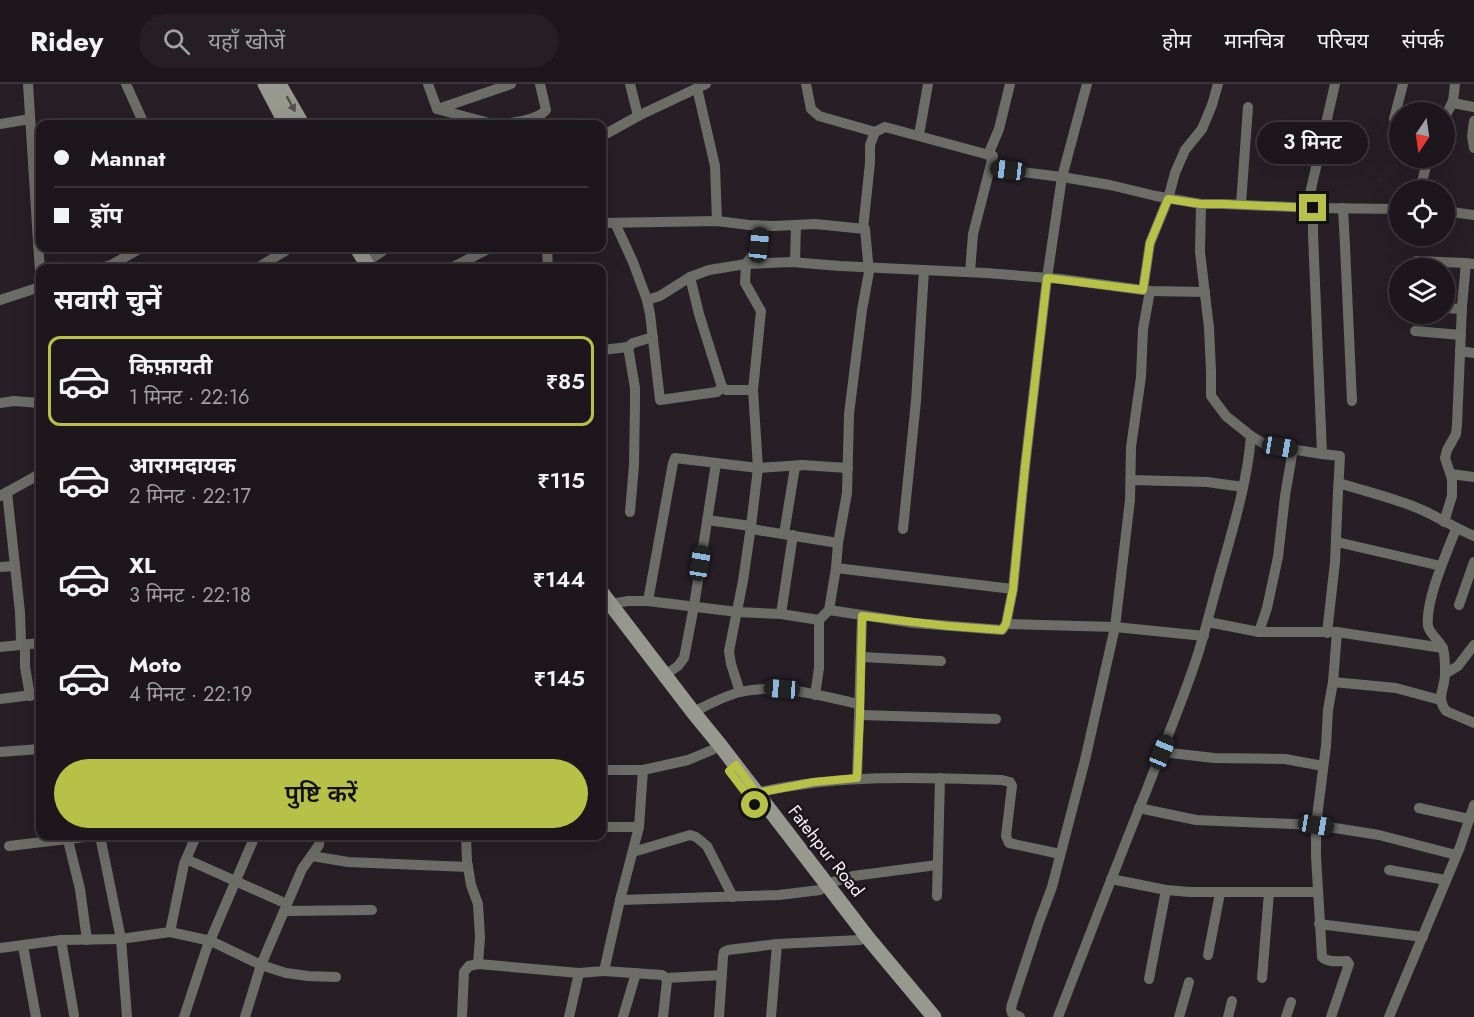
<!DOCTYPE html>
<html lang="hi">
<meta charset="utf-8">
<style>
body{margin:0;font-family:Jost,"Noto Sans Devanagari",sans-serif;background:#251f25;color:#f1f3f6;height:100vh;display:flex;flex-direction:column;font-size:22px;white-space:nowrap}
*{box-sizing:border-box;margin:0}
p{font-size:20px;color:#a09fa3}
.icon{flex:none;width:33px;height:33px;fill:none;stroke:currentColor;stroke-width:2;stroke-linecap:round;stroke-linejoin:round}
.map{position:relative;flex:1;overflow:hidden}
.drawer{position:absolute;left:36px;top:180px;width:570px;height:576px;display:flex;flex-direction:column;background:#1d161c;border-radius:12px;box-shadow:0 6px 24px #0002,0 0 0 2px #3b353b}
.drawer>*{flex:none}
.guide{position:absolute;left:36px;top:36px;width:570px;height:132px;border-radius:12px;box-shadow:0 6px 24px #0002,0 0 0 2px #3b353b;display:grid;align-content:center;height:132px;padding:0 18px;background:#1d161c}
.needle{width:39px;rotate:193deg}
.tools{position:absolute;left:1389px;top:18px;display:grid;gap:12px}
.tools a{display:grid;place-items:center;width:66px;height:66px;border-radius:50%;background:#1d161c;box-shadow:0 6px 24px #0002,0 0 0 2px #3b353b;font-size:30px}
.end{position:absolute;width:27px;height:27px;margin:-14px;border:8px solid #b7c147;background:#111;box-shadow:0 0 0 3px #111}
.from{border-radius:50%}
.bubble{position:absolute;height:42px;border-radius:21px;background:#1d161c;box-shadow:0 6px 24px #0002,0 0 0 2px #3b353b;font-size:20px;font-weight:600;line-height:42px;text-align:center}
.car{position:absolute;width:18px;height:36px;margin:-18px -9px;border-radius:8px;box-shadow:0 0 4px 2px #0007;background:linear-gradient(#222 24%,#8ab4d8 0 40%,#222 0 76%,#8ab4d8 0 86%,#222 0)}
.guide b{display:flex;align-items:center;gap:21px;height:57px;font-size:22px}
.guide b+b{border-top:2px solid #3b353b}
.guide i{width:15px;height:15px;background:#f1f3f6}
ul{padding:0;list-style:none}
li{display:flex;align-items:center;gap:18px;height:90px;margin:0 12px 9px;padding:0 6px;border:3px solid transparent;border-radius:12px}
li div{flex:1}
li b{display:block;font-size:22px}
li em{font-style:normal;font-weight:600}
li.selected{border-color:#b7c147}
li>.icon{width:54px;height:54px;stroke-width:1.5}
h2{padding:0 18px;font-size:27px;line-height:72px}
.cta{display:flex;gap:12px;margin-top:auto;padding:12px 18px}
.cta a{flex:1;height:69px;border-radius:36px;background:#b7c147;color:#111;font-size:24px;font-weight:600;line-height:69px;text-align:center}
header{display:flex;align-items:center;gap:36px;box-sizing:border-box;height:84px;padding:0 30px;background:#1d161c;border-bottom:2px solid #3b353b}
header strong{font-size:28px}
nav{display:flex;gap:33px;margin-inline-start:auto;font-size:21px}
.search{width:420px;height:54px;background:#251f25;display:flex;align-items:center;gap:15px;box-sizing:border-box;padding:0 21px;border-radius:33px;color:#a09fa3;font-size:22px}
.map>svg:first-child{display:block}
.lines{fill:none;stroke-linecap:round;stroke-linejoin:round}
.street{stroke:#6c6d67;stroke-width:10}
.secondary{stroke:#97998f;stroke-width:15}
.oneway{fill:#545050}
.route{stroke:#b7c147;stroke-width:8}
.labels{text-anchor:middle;stroke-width:5;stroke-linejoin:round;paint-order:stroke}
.street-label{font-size:18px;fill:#f8f1f6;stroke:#1d151c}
</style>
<header>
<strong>Ridey</strong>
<div class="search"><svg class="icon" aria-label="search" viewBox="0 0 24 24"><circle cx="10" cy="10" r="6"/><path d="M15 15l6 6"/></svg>यहाँ खोजें</div>
<nav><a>होम</a><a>मानचित्र</a><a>परिचय</a><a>संपर्क</a></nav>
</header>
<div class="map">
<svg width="1474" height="933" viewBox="0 0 1474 933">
<rect width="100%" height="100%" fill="#271e26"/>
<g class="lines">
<g class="street">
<path d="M28 0 39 173 40 186"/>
<path d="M126 0 144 40"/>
<path d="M428 0 437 25"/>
<path d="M630 0 638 32"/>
<path d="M806 0 811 25 819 32 875 48"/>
<path d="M697 4 715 82 717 137"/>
<path d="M1453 19 1474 23"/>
<path d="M437 25 493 40C507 40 537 37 546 26L540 0"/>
<path d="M438 25 511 0"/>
<path d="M1394 35 1403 0"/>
<path d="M1444 35 1453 17 1455 0"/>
<path d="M1474 37 1472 52 1474 64"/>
<path d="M0 40 30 35"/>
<path d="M919 51 928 0"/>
<path d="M602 52 640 31 706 0"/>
<path d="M988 71 999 45 1010 0"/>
<path d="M1420 106 1428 74"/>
<path d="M1201 120 1200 168 1209 244 1211 287V312L1226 332 1251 352 1266 361 1322 370"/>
<path d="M1241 120 1248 23"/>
<path d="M1343 124 1345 162 1352 317"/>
<path d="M1444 127 1474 131"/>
<path d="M602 139 717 137 749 141 774 142 815 140 865 145 869 188 862 226 849 330 847 409 838 459 836 484 829 526 819 536 781 530 737 528 648 517H628L610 520"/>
<path d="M615 139 633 178 647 216 660 212 690 193 709 186 746 180 791 178 840 182 986 189 1061 195 1150 207 1205 208"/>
<path d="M863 145 870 79V61L875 48 885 43 993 72 990 84 1062 93 1110 101 1156 112 1201 120H1223L1313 124 1400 125"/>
<path d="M547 164 548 184"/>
<path d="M374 173 387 164"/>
<path d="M795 178 796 141"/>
<path d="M100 184 111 181 141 164"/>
<path d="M257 184 290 164"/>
<path d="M451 184 490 164"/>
<path d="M1416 184 1417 177 1466 179"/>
<path d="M970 188 973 150 990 84"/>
<path d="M690 193 699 230 722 303 726 306H753"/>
<path d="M1143 206 1150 159 1168 115 1175 89 1185 66 1202 45 1212 21 1218 0"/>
<path d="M0 216 40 203"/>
<path d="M647 216 650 230 660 316 717 308 722 303"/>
<path d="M1444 224 1462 225"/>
<path d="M1415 247 1461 251"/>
<path d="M602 266 628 263"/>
<path d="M1460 267 1474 269"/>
<path d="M0 319 14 317 40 319"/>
<path d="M1451 390 1474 393"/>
<path d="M1131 396 1207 398 1243 403"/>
<path d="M1339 399C1364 407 1390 413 1415 423 1436 431 1454 444 1474 452"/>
<path d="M7 408 20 528 21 558 25 564V583L30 612"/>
<path d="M0 412 40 390"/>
<path d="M630 428 634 381 635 319V304L628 263 633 259 653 253"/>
<path d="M707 436 751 442"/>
<path d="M1444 438 1452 412V395L1445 374 1447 366 1456 350 1457 341 1462 222 1466 179 1474 180"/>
<path d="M751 445 838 459"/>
<path d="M903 445 916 317 924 186"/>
<path d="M1456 445C1447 468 1425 517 1428 542 1430 551 1440 556 1443 565 1445 571 1445 581 1445 588 1446 603 1435 613 1446 627L1474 639"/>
<path d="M784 450 795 383 802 381 848 384"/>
<path d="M1337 458 1441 482"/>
<path d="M0 483 14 482"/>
<path d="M836 484 1013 505"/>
<path d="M648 517 673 379 675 374 758 384 802 381"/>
<path d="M1459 521 1474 478"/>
<path d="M829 526 914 539 1002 546 1006 540 1013 505 1025 383 1047 194 1062 93 1087 0"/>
<path d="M781 530 793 451"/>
<path d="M1208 538 1259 548H1337L1443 564"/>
<path d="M1006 540 1115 543 1204 552"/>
<path d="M1259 548 1267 524 1278 473 1285 412 1293 365"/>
<path d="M1327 549 1335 478 1338 408 1340 372 1322 370 1313 150V124L1309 114 1335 0"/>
<path d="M0 563 40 559"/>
<path d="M861 573 941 577"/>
<path d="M1445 590 1458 582 1474 561"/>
<path d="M665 591 678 582 684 574 694 522 716 379"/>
<path d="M1333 598 1396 604 1440 616"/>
<path d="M740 608 731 580 729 567 743 497 751 442 758 384 753 306 761 227 745 199 746 180 760 161 762 142"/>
<path d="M815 611 819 584V536"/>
<path d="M0 615 40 610"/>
<path d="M693 628C708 621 724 612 740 608 779 599 821 612 859 620"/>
<path d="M860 631 996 635"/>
<path d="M0 668 40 665"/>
<path d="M1162 668 1214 674 1285 675 1323 682"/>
<path d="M602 686H643"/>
<path d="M857 695 862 532"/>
<path d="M756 709C837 690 919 693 1002 696L1010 698 1012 702 1006 752 1009 759 1060 770"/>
<path d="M1139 724 1196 736 1316 741 1379 751 1456 771"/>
<path d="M1419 724 1469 735"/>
<path d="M602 743H639"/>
<path d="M67 752 80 805 87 856"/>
<path d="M445 752H462"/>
<path d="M466 752 467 777 471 801 478 820 480 853 478 880"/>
<path d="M9 762 93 752"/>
<path d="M633 768 690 751 696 753 707 762 733 813"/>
<path d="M312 772 348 778 468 783"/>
<path d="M186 775 287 820"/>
<path d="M1389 786 1446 796"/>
<path d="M1111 795 1166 806 1190 808H1318"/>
<path d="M826 800 853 792 937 781"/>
<path d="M937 812 940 694"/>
<path d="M620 816 779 811 820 806"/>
<path d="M285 827 372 826"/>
<path d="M1319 840 1423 853"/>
<path d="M170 848 211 857 261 881 286 889 308 892 336 893"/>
<path d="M61 856 74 931"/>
<path d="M23 862 36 933"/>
<path d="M0 864 61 856 121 855 100 752"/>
<path d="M1208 871 1220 809"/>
<path d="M604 887 662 891 666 894 667 897 663 933"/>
<path d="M666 894 722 891"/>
<path d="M1262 894 1269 809"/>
<path d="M1149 895 1166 806"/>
<path d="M127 933 121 855 170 848 184 780 196 752"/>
<path d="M184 933 206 866 255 752"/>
<path d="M245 933 261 881 302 785 319 761 320 752"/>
<path d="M462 933 464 888 469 882 478 880 579 889"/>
<path d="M569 933 579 889 604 887 620 816 639 743 643 686 688 676 712 666"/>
<path d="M623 933 636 889"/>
<path d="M719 933 723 873 724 868 728 866 777 860 860 856"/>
<path d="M771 933 777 860"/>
<path d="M1020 933 1012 929 1011 925 1012 920 1039 838 1052 803 1085 676 1115 543 1130 416 1131 363 1141 293 1143 245 1150 207"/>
<path d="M1058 933C1088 855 1118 777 1149 700 1165 658 1183 616 1197 573 1205 548 1211 523 1218 498 1231 450 1247 402 1251 352"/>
<path d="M1179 933 1189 898"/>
<path d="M1228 933 1232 917"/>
<path d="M1286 933 1291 918"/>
<path d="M1331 933 1349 880 1347 877C1339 877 1328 879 1322 873L1316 772V741L1326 662 1328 626 1333 598 1337 548"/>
<path d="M1389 933 1460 763 1474 721"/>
</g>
<g class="secondary">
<path d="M265 0 286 40"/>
<path d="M279 0 302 40"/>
<path d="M357 164 369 184"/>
<path d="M602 509 693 628 720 661 868 854 934 933"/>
</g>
</g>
<defs><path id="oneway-solid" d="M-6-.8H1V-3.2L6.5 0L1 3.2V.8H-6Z" transform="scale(1.5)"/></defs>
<use class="oneway" href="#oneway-solid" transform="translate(291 20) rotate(61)"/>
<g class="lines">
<path class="route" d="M755 721 729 687 736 681 756 709 814 698 857 694 860 631 862 532 948 542 1002 546 1006 540 1013 505 1025 383 1047 194 1143 206 1150 159 1168 115 1201 120H1223L1313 124"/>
</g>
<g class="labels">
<g class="street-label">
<text transform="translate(826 767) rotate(52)" y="6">Fatehpur Road</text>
</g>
</g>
</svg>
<div class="tools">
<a><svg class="needle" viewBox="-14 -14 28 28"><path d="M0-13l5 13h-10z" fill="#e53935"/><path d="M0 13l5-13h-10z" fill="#a09fa3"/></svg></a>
<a><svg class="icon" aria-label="locate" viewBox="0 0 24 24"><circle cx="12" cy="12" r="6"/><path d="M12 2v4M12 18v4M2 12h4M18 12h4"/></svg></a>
<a><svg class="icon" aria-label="layers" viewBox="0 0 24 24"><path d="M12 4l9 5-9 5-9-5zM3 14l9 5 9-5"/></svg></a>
</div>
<i class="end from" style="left:755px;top:721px"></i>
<i class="end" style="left:1313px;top:124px"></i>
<div class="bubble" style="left:1257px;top:38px;width:111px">3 मिनट</div>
<i class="car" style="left:1008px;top:86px;rotate:277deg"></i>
<i class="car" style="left:759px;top:161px;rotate:6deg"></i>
<i class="car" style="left:1280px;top:363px;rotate:99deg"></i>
<i class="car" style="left:700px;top:479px;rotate:9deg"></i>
<i class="car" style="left:782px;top:605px;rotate:274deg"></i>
<i class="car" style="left:1162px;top:668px;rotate:22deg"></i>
<i class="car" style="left:1316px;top:741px;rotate:99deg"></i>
<div class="guide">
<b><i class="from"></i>Mannat</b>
<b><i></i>ड्रॉप</b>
</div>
<section class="drawer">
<h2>सवारी चुनें</h2>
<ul>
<li class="selected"><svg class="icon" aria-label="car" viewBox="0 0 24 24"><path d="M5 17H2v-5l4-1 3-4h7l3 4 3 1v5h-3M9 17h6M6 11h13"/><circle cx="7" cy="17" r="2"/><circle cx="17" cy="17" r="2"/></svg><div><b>किफ़ायती</b><p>1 मिनट · 22:16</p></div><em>₹85</em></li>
<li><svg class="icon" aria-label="car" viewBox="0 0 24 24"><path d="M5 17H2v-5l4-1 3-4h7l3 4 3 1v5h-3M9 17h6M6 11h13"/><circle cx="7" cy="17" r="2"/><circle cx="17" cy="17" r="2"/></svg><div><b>आरामदायक</b><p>2 मिनट · 22:17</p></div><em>₹115</em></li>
<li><svg class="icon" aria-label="car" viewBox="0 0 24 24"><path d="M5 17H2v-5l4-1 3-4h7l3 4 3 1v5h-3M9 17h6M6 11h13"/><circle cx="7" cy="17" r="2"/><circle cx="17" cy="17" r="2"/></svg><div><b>XL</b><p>3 मिनट · 22:18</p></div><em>₹144</em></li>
<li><svg class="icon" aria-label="car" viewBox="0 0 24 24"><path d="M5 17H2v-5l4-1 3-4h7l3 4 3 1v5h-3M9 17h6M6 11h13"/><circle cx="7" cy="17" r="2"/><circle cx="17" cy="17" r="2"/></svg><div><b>Moto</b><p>4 मिनट · 22:19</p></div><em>₹145</em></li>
</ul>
<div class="cta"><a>पुष्टि करें</a></div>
</section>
</div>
